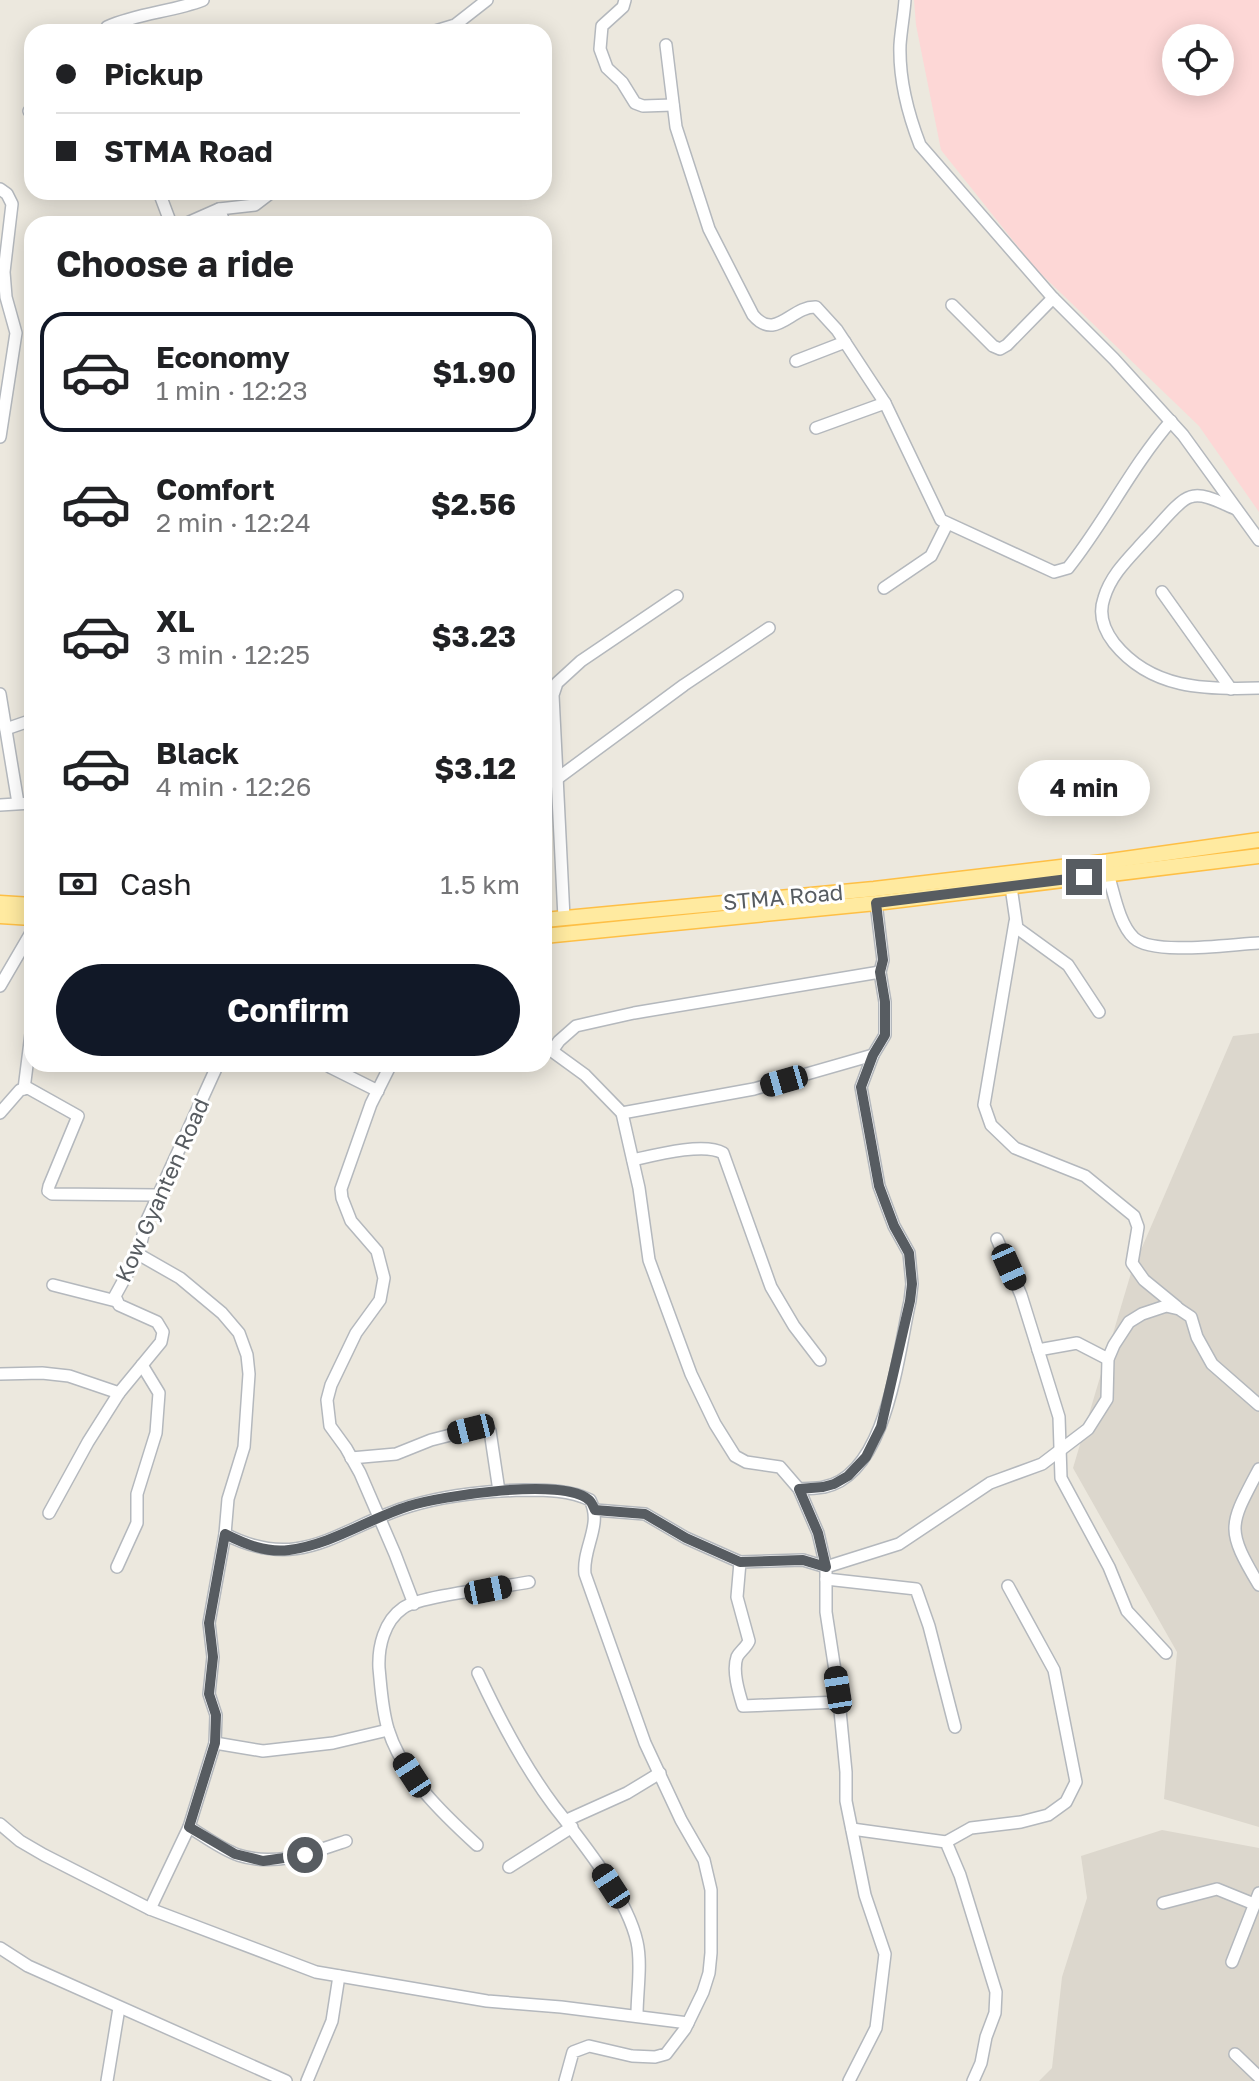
<!DOCTYPE html>
<meta charset="utf-8">
<style>
body{margin:0;font-family:"Golos Text",sans-serif;background:#f6f6f6;color:#202124;height:100vh;display:flex;flex-direction:column;font-size:30px;white-space:nowrap}
*{box-sizing:border-box;margin:0}
p{font-size:26px;color:#757577}
.icon{flex:none;width:44px;height:44px;fill:none;stroke:currentColor;stroke-width:2;stroke-linecap:round;stroke-linejoin:round}
.map{position:relative;flex:1;overflow:hidden}
.details{position:absolute;left:24px;top:216px;width:528px;height:856px;display:flex;flex-direction:column;background:#fff;border-radius:24px;box-shadow:0 4px 20px #0003}
.details>*{flex:none}
.hud{position:absolute;left:24px;top:24px;width:528px;height:176px;border-radius:24px;box-shadow:0 4px 20px #0003;display:grid;align-content:center;height:176px;padding:0 32px;background:#fff}
.buttons{position:absolute;left:1162px;top:24px;display:grid;gap:16px}
.buttons a{display:grid;place-items:center;width:72px;height:72px;border-radius:50%;background:#fff;box-shadow:0 4px 20px #0003;font-size:40px}
.end{position:absolute;width:36px;height:36px;margin:-18px;border:10px solid #575c61;background:#fff;box-shadow:0 0 0 4px #fff}
.from{border-radius:50%}
.bubble{position:absolute;height:56px;border-radius:28px;background:#fff;box-shadow:0 4px 20px #0003;font-size:26px;font-weight:700;line-height:56px;text-align:center}
.car{position:absolute;width:24px;height:48px;margin:-24px -12px;border-radius:10px;box-shadow:0 0 6px 2px #0007;background:linear-gradient(#222 24%,#8ab4d8 0 40%,#222 0 76%,#8ab4d8 0 86%,#222 0)}
.hud b{display:flex;align-items:center;gap:28px;height:76px;font-size:30px}
.hud b+b{border-top:2px solid #e0e0e0}
.hud i{width:20px;height:20px;background:#202124}
ul{padding:0;list-style:none}
li{display:flex;align-items:center;gap:24px;height:120px;margin:0 16px 12px;padding:0 16px;border:4px solid transparent;border-radius:24px}
li div{flex:1}
li b{display:block;font-size:30px}
li em{font-style:normal;font-weight:700}
li.on{border-color:#111827}
li>.icon{width:72px;height:72px;stroke-width:1.5}
h2{padding:0 32px;font-size:36px;line-height:96px}
.pay{display:flex;align-items:center;gap:20px;height:88px;padding:0 32px;font-size:30px}
.pay p{margin-inline-start:auto}
.button{display:flex;gap:16px;margin-top:auto;padding:16px 32px}
.button a{flex:1;height:92px;border-radius:48px;background:#111827;color:#fff;font-size:32px;font-weight:700;line-height:92px;text-align:center}
.map>svg:first-child{display:block}
.education{fill:#dcd7cd}
.medical{fill:#fdd7d6;fill-rule:evenodd}
.lines{fill:none;stroke-linecap:round;stroke-linejoin:round}
.minor-casing{stroke:#b4b8bd;stroke-width:14}
.major-casing{stroke:#febf45;stroke-width:17}
.minor{stroke:#fff;stroke-width:11}
.major{stroke:#ffeaa0;stroke-width:14}
.route{stroke:#575c61;stroke-width:10}
.labels{text-anchor:middle;stroke-width:6;stroke-linejoin:round;paint-order:stroke}
.street-label{font-size:22px;fill:#575c61;stroke:#fff}
</style>
<div class="map">
<svg width="1259" height="2081" viewBox="0 0 1259 2081">
<rect width="100%" height="100%" fill="#ece8de"/>
<g class="education">
<path d="M1259 1033V1827L1164 1799 1177 1652 1073 1468 1131 1273 1233 1036Z"/>
<path d="M1162 1830 1259 1848V2081H1039L1052 2068 1062 1977 1087 1898 1081 1856Z"/>
</g>
<path class="medical" d="M914 0H1259V512L1199 426 1035 268 941 150 916 25ZM1176 38H1220V82H1176Z"/>
<g class="lines">
<defs>
<g id="minor">
<path d="M625 0 623 7 602 26 600 49 607 68 622 82 635 103 643 106 673 105"/>
<path d="M905 0C904 15 901 30 900 45 899 77 908 114 920 145L1053 298 1114 359 1183 435 1259 540"/>
<path d="M109 32 107 27C138 13 172 12 203 0"/>
<path d="M432 32 455 25 487 0"/>
<path d="M666 45 676 127 709 229 753 315C776 342 791 306 816 307L837 330 885 403 941 520 1054 572 1068 568C1105 522 1131 467 1171 421"/>
<path d="M29 111 32 109"/>
<path d="M0 189 7 194 12 204 4 272 6 297 16 333 0 437"/>
<path d="M159 192 171 224"/>
<path d="M219 209 225 224"/>
<path d="M185 224 219 209 255 205 272 192"/>
<path d="M952 305 993 346 1000 349 1007 345 1053 298"/>
<path d="M796 361 845 342"/>
<path d="M816 428 885 403"/>
<path d="M1236 509C1223 504 1204 492 1190 497 1178 500 1156 530 1146 539 1130 557 1111 574 1104 598 1098 615 1104 630 1114 643 1151 689 1205 690 1259 688"/>
<path d="M884 588 931 556 947 524"/>
<path d="M1162 592 1231 689"/>
<path d="M0 694 18 803"/>
<path d="M6 729 32 720"/>
<path d="M558 778 684 685 769 628"/>
<path d="M0 805 32 803"/>
<path d="M1108 874C1114 893 1119 924 1134 938 1154 956 1232 944 1259 943"/>
<path d="M1011 887 1017 928 1068 965 1099 1012"/>
<path d="M564 918 553 695 557 683 581 661 677 596"/>
<path d="M1015 922 984 1105 991 1125 1015 1148 1085 1176 1134 1216 1138 1227 1132 1263 1144 1280 1177 1307"/>
<path d="M0 986 32 931"/>
<path d="M544 1047 552 1051 559 1041 576 1026 634 1013 880 972"/>
<path d="M552 1051 585 1075 622 1113 754 1089 873 1055"/>
<path d="M391 1064 371 1104 341 1189 342 1198 351 1221 377 1251 384 1278 380 1300 356 1333 331 1385 327 1400 330 1426 346 1448 360 1473 395 1554 414 1604"/>
<path d="M330 1067 378 1091"/>
<path d="M24 1089 32 1026"/>
<path d="M0 1113 20 1090 28 1088 78 1116 49 1186 48 1191 52 1194 157 1195"/>
<path d="M622 1113 639 1188 649 1260 691 1374 715 1424 735 1456 746 1462 780 1467 799 1489 818 1533 826 1567V1612L838 1690 846 1772V1801L865 1895 885 1954 876 2028 849 2081"/>
<path d="M633 1160C655 1155 704 1142 723 1153L771 1287 794 1326 820 1360"/>
<path d="M997 1239 1021 1295 1059 1417 1061 1478 1109 1567 1127 1611 1166 1653"/>
<path d="M138 1254 180 1278 222 1313 239 1333 247 1355 249 1374 244 1447 228 1499 225 1534 209 1623 213 1657 209 1694 216 1715 215 1743 189 1827 150 1909"/>
<path d="M53 1285 116 1301"/>
<path d="M1038 1350 1077 1343 1108 1359"/>
<path d="M0 1374 42 1373 69 1376 119 1393 161 1342 163 1332 157 1322 119 1305 115 1296 138 1254 147 1220 218 1064"/>
<path d="M351 1458 396 1454 431 1440 486 1426 490 1431 499 1491"/>
<path d="M1259 1469C1229 1526 1225 1528 1259 1585"/>
<path d="M799 1489C807 1488 816 1489 824 1487 887 1475 898 1353 910 1301L912 1284 909 1253 894 1226 879 1186 861 1087 873 1055 885 1035V1002L880 972 883 960 876 903"/>
<path d="M595 1510 645 1514 686 1538 740 1562"/>
<path d="M49 1513 88 1442 119 1393"/>
<path d="M225 1534C302 1574 340 1527 410 1506 447 1495 486 1491 524 1490 546 1490 570 1490 590 1500 603 1525 582 1548 585 1574L645 1743 681 1820 704 1860 711 1890V1953L709 1973 703 1992 685 2029 666 2054 655 2057 632 2056 589 2046 573 2052 565 2081"/>
<path d="M117 1567 137 1523V1494L156 1433 159 1393 142 1365"/>
<path d="M826 1579 916 1589 929 1626 955 1727"/>
<path d="M478 1673C499 1718 524 1766 554 1806 582 1842 627 1897 637 1942 642 1964 637 1992 637 2015"/>
<path d="M839 1702 743 1706C739 1693 732 1671 737 1657 740 1651 746 1648 749 1641L737 1597 740 1562 803 1560 826 1567 899 1544 990 1483 1042 1464 1088 1429 1107 1399 1108 1359 1114 1345 1129 1322 1142 1314 1166 1306 1179 1309 1191 1317 1197 1337 1212 1364 1259 1405"/>
<path d="M215 1743 263 1751 333 1743 388 1730"/>
<path d="M567 1820 627 1793 660 1773"/>
<path d="M0 1824 20 1841 44 1855 150 1909 316 1972 487 2001 561 2007 688 2023"/>
<path d="M189 1827C204 1836 221 1849 238 1855 275 1867 311 1853 346 1841"/>
<path d="M852 1829 946 1842 960 1875 996 1992 995 2013 986 2037 981 2063 973 2081"/>
<path d="M946 1842 971 1828 1021 1822 1048 1815 1066 1802 1076 1782 1054 1670 1008 1586"/>
<path d="M477 1845C442 1813 402 1775 388 1729 382 1709 381 1688 379 1668 378 1647 384 1621 403 1608 419 1596 503 1587 529 1582"/>
<path d="M509 1867 572 1827"/>
<path d="M1163 1903 1217 1889 1254 1904"/>
<path d="M0 1948 28 1966 286 2081"/>
<path d="M1232 1962 1259 1893"/>
<path d="M1235 2054 1259 2077"/>
<path d="M107 2081 119 2008"/>
<path d="M307 2081 332 2021 339 1976"/>
</g>
<g id="major">
<path d="M0 903 32 905"/>
<path d="M0 916 32 918"/>
<path d="M544 920 874 889 1103 862 1259 840"/>
<path d="M544 936 876 903 1259 856"/>
</g>
</defs>
<use href="#minor" class="minor-casing"/>
<use href="#major" class="major-casing"/>
<use href="#minor" class="minor"/>
<use href="#major" class="major"/>
</g>
<g class="lines">
<path class="route" d="M305 1855 263 1861 235 1854 189 1827 215 1743 216 1715 209 1694 213 1657 209 1623 225 1534C245 1544 266 1553 289 1550 333 1544 368 1519 409 1506 440 1496 564 1477 589 1500 591 1501 594 1508 595 1510L645 1514 686 1538 740 1562 803 1560 826 1567 818 1533 799 1489 823 1487 834 1484 848 1476 866 1457 881 1427 910 1301 912 1284 909 1253 894 1226 879 1186 861 1087 873 1055 885 1035V1002L880 972 883 960 876 903 1084 877"/>
</g>
<g class="labels">
<g class="street-label">
<text transform="translate(783 897) rotate(-5)" y="8">STMA Road</text>
<text transform="translate(162 1190) rotate(-66)" y="8">Kow Gyanten Road</text>
</g>
</g>
</svg>
<div class="buttons">
<a><svg class="icon" aria-label="locate" viewBox="0 0 24 24"><circle cx="12" cy="12" r="6"/><path d="M12 2v4M12 18v4M2 12h4M18 12h4"/></svg></a>
</div>
<i class="end from" style="left:305px;top:1855px"></i>
<i class="end" style="left:1084px;top:877px"></i>
<div class="bubble" style="left:1018px;top:760px;width:132px">4 min</div>
<i class="car" style="left:784px;top:1081px;rotate:254deg"></i>
<i class="car" style="left:1009px;top:1267px;rotate:156deg"></i>
<i class="car" style="left:471px;top:1429px;rotate:256deg"></i>
<i class="car" style="left:488px;top:1590px;rotate:79deg"></i>
<i class="car" style="left:838px;top:1690px;rotate:351deg"></i>
<i class="car" style="left:412px;top:1775px;rotate:327deg"></i>
<i class="car" style="left:611px;top:1886px;rotate:327deg"></i>
<div class="hud">
<b><i class="from"></i>Pickup</b>
<b><i></i>STMA Road</b>
</div>
<section class="details">
<h2>Choose a ride</h2>
<ul>
<li class="on"><svg class="icon" aria-label="car" viewBox="0 0 24 24"><path d="M5 17H2v-5l4-1 3-4h7l3 4 3 1v5h-3M9 17h6M6 11h13"/><circle cx="7" cy="17" r="2"/><circle cx="17" cy="17" r="2"/></svg><div><b>Economy</b><p>1 min · 12:23</p></div><em>$1.90</em></li>
<li><svg class="icon" aria-label="car" viewBox="0 0 24 24"><path d="M5 17H2v-5l4-1 3-4h7l3 4 3 1v5h-3M9 17h6M6 11h13"/><circle cx="7" cy="17" r="2"/><circle cx="17" cy="17" r="2"/></svg><div><b>Comfort</b><p>2 min · 12:24</p></div><em>$2.56</em></li>
<li><svg class="icon" aria-label="car" viewBox="0 0 24 24"><path d="M5 17H2v-5l4-1 3-4h7l3 4 3 1v5h-3M9 17h6M6 11h13"/><circle cx="7" cy="17" r="2"/><circle cx="17" cy="17" r="2"/></svg><div><b>XL</b><p>3 min · 12:25</p></div><em>$3.23</em></li>
<li><svg class="icon" aria-label="car" viewBox="0 0 24 24"><path d="M5 17H2v-5l4-1 3-4h7l3 4 3 1v5h-3M9 17h6M6 11h13"/><circle cx="7" cy="17" r="2"/><circle cx="17" cy="17" r="2"/></svg><div><b>Black</b><p>4 min · 12:26</p></div><em>$3.12</em></li>
</ul>
<div class="pay"><svg class="icon" aria-label="cash" viewBox="0 0 24 24"><path d="M3 7h18v10H3z"/><circle cx="12" cy="12" r="2"/></svg>Cash<p>1.5 km</p></div>
<div class="button"><a>Confirm</a></div>
</section>
</div>
